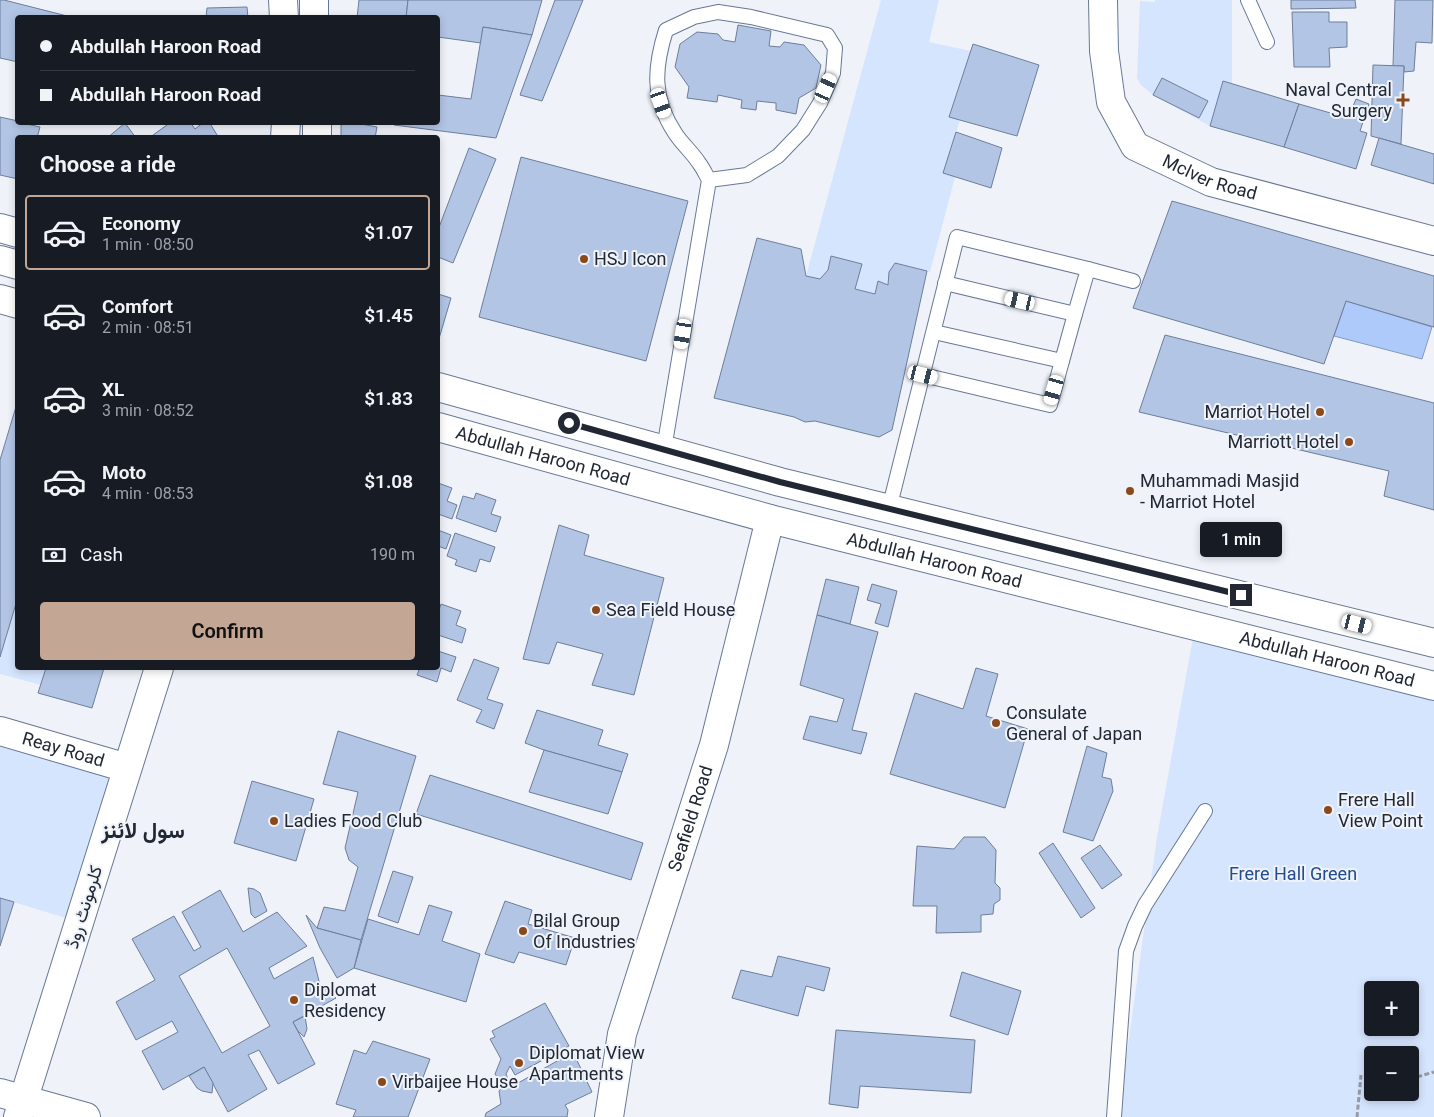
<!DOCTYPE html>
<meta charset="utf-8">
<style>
body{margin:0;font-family:Roboto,Vazirmatn,sans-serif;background:#20242c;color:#f1f3f6;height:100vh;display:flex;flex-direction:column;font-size:19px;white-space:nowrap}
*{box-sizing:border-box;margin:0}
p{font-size:16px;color:#9ea1a6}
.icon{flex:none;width:28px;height:28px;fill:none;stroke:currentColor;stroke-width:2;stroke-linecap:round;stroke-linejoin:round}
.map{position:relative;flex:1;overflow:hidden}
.details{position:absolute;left:15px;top:135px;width:425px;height:535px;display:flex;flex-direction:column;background:#171b24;border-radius:5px;box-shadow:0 2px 8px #0003}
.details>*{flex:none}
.hud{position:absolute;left:15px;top:15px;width:425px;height:110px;border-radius:5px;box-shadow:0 2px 8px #0003;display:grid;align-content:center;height:110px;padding:0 25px;background:#171b24}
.controls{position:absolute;left:1364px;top:981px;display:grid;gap:10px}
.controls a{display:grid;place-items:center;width:55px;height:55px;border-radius:5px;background:#171b24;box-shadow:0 2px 8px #0003;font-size:25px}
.end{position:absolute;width:22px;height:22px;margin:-11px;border:6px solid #212834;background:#fff;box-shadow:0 0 0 2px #fff}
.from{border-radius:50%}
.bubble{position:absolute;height:35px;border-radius:5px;background:#171b24;box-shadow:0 2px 8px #0003;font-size:16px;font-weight:600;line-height:35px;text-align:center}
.car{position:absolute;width:15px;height:30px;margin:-15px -8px;border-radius:6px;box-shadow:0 0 4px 1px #0007;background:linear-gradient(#fff 24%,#345 0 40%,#fff 0 76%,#345 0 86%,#fff 0)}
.hud b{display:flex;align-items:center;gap:18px;height:48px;font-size:19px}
.hud b+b{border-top:1px solid #363941}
.hud i{width:12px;height:12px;background:#f1f3f6}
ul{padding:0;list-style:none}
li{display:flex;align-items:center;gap:15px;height:75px;margin:0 10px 8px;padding:0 15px;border:2px solid transparent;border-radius:5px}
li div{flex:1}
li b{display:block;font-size:19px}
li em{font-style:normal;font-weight:600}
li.selected{border-color:#c3a693}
li>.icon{width:45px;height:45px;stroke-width:1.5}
h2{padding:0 25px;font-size:22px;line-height:60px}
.pay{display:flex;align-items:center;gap:12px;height:55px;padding:0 25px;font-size:19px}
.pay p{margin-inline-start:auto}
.button{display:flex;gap:10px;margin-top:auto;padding:10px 25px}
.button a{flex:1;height:58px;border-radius:5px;background:#c3a693;color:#111;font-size:20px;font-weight:600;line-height:58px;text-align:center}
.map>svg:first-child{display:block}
.green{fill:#d6e5fe;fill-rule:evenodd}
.water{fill:#aecafa;stroke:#8499bf}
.building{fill:#b2c5e4;stroke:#6d7e9b;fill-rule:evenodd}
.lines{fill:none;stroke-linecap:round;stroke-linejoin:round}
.lane-casing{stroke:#677895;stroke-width:16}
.street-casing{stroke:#677895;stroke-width:30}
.secondary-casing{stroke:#677895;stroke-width:30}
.primary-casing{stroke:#677895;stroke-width:30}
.path{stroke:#959aa3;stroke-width:3;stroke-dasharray:5 2.5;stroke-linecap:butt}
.lane{stroke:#fff;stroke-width:14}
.street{stroke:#fff;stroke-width:28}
.secondary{stroke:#fff;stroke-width:28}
.primary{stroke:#fff;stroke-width:28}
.route{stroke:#212834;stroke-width:6}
.poi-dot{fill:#8b481a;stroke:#eff3f9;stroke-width:2}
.labels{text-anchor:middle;stroke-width:4;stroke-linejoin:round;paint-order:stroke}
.poi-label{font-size:18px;fill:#212834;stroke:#eff3f9;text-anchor:start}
.street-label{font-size:18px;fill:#212834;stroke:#eff3f9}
.park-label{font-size:18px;fill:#234b8f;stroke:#eff3f9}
.district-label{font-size:22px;font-weight:bold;fill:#212834;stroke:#eff3f9}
</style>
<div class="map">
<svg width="1434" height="1117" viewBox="0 0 1434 1117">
<rect width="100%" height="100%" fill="#eff3f9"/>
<g class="green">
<path d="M881 0H939L929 42 971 51 949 117 960 120 956 132 955 177 930 272 895 264 889 272 888 285 878 282 875 294 855 289 861 264 831 256 828 270 820 279 806 276Z"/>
<path d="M1155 0H1232V84L1223 82 1210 126 1153 95 1141 85 1137 78 1140 1 1155 2Z"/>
<path d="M17 597 18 668H46L41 685 0 674V657Z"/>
<path d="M1195 626 1434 688V1117H1118L1157 837ZM1372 990H1410V1028H1372ZM1372 1055H1410V1092H1372Z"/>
<path d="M0 731 127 768 79 922 0 898Z"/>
</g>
<path class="water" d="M1346 301 1432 327 1422 359 1334 336Z"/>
<g class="building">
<path d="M0 0H4L71 17 18 18V62L0 58Z"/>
<path d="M359 0H408L406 18H357Z"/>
<path d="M408 0H542L532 35 483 27 481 43 438 37V18H406Z"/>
<path d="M555 0H583L542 101 520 95Z"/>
<path d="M1291 0H1355L1356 8 1291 9Z"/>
<path d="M1395 0H1433L1432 43 1416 42 1414 71 1404 72V66H1393Z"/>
<path d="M247 7 248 18H206L207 8Z"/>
<path d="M1292 12H1329V22H1347V47L1329 48 1330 67H1294Z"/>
<path d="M738 25 771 31 769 46 780 47 784 42 804 45 821 65 816 88 799 98 796 114 776 110V103L757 101 756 110 741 108 742 100 718 95 717 102 687 98 689 87 675 67 680 44 697 32 718 34 723 40 735 42Z"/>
<path d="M483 27 532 35 496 138 394 125V122H438V95L471 99Z"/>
<path d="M973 44 1039 65 1017 136 949 117Z"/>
<path d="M1373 65 1404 66 1401 144 1371 136Z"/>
<path d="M1162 78 1208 101 1199 118 1153 95Z"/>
<path d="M1223 81 1299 104 1284 147 1210 126Z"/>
<path d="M1356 99 1369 104 1360 131 1367 133 1356 169 1284 147 1299 104 1348 118Z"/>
<path d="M0 117 18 121V122L40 127 37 138H18V179L0 175Z"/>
<path d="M171 122H190L195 129 204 122H209L219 138H149Z"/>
<path d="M341 122H351L377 127 375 138H341Z"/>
<path d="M125 123 136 138H107Z"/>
<path d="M956 132 1002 148 991 188 943 173Z"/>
<path d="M1379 138 1434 154V184L1371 165Z"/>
<path d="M469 148 496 159 453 263 438 257V230Z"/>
<path d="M521 157 688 201 646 361 479 317Z"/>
<path d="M1172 201 1434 276V327L1346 301 1324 364 1133 308Z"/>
<path d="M757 238 801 249 806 276 820 279 828 270 831 256 862 264 855 289 875 294 878 281 888 285 889 272 895 263 927 271 892 430 879 437 815 421 805 422 794 417 714 398Z"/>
<path d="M438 294 451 298 438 342Z"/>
<path d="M1165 335 1434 403V510L1384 496 1389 471 1139 412Z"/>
<path d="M18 400V597L0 657V460Z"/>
<path d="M438 483 452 488 447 501 457 505 452 519 438 514Z"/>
<path d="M476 493 496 500 491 514 501 517 496 532 456 518 463 496 474 499Z"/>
<path d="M559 525 589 535 584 555 664 578 634 695 592 685 603 654 557 642 549 664 523 659Z"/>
<path d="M438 530 451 535 446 549 438 546Z"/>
<path d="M455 533 495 547 490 562 480 559 476 572 455 565 457 560 447 556Z"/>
<path d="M826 579 859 587 850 624 817 615Z"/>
<path d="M872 584 897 591 888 627 875 623 881 604 867 600Z"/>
<path d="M441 604 461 611 456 625 466 629 462 643 438 635V610H439Z"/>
<path d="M817 615 878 632 852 730 867 733 861 754 803 739 810 716 837 722 844 699 800 685Z"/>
<path d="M438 651 456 657 451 672 441 668 437 682 417 675 419 670 413 668H438Z"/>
<path d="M474 659 499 668 487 699 503 704 494 729 476 722 482 710 457 700Z"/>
<path d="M46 668H104L92 708 38 693Z"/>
<path d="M976 668 998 674 986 716 1028 729 1005 808 890 774 915 693 963 709Z"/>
<path d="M537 710 603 730 598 745 628 754 622 772 544 750 525 743Z"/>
<path d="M338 731 416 756 361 940 317 928 324 907 345 911 358 867 349 860 345 848 358 792 323 784Z"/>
<path d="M1087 746 1107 753 1102 777 1111 779 1113 791 1093 841 1063 832Z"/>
<path d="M544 750 622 772 608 814 529 792Z"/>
<path d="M430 775 643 843 631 880 416 814Z"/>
<path d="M252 781 314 799 296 861 234 843Z"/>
<path d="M964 837H985L996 850 995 883 1000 888V900L994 904 993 914 981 915V932L936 933 937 906H913L917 846 954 849Z"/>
<path d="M1053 843 1095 908 1081 918 1039 853Z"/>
<path d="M1100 845 1122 875 1102 889 1081 858Z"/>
<path d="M393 871 413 877 398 923 378 916Z"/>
<path d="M248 888 254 889 260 893 267 911 255 918 251 914Z"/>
<path d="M220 890 243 932 277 912 307 946 269 968 274 979 313 957 320 985 336 998 293 1022 315 1064 278 1084 259 1050 248 1055 267 1089 228 1112 204 1067 163 1090 142 1051 178 1032 172 1021 136 1040 116 1002 155 980 132 939 174 916 194 951 201 947 182 912ZM227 948 270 1026 222 1053 179 976Z"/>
<path d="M0 898 14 902 0 946Z"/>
<path d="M505 901 532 910 528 924 575 938 566 965 519 952 514 963 485 954Z"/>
<path d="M429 905 452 912 442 941 480 954 466 1002 354 968 368 919 419 935Z"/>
<path d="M306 915 317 928 361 940 354 968 337 978 320 948Z"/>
<path d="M778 956 830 968 824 991 806 986 798 1016 732 998 741 970 772 977Z"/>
<path d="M962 972 1021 991 1008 1035 950 1016Z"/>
<path d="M545 1003 569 1046 515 1075 510 1066 506 1074 511 1087 573 1052 592 1092 565 1105 568 1110 567 1117H485L486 1113 501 1104 499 1091 503 1086 495 1074 501 1059 490 1039 495 1037 492 1031Z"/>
<path d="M305 1016 307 1029 304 1037 298 1031 293 1022Z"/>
<path d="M836 1030 975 1040 971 1093 860 1086 858 1108 829 1104Z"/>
<path d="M373 1041 430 1059 408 1117H353L356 1110 336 1104 354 1050 366 1054Z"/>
<path d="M204 1067 213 1083 212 1093 202 1091 197 1088 189 1076Z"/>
</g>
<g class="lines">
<defs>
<g id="lane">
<path d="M1248 0 1267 42"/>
<path d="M1088 269 1133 281"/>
<path d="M934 332 1062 361 1075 314"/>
<path d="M923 375 1050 405 1062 361"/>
<path d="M664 449 709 180C706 175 703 168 699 163 692 152 682 144 675 133 652 98 654 68 666 30L694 17 718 12 751 17 827 35 835 48 833 73 820 103 803 130 778 156 747 175 709 180"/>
<path d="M889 509C912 418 934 328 957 237L1088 269 1075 314 945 283"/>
<path d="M1114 1117 1126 951 1135 926 1145 905 1205 811"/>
</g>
<g id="street">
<path id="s1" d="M0 731 127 768"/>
<path d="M0 1093 86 1117"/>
</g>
<g id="secondary">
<path d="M283 0 284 18"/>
<path d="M314 0V18"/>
<path id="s2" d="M1103 0 1104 51 1111 102 1135 146 1211 182 1434 241"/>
<path d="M317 122V138"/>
<path d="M285 138 286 122"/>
<path d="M18 1117 159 668"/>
<path id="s3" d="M609 1117 622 1034 714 745 770 519"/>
</g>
<g id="primary">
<path d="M0 228 18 233"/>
<path d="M0 260 18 265"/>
<path d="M0 299 18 304"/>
<path d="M438 387 780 482 1434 643"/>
<path id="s4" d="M438 427 770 519 1434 686"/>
</g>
</defs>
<use href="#lane" class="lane-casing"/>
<use href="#street" class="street-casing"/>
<use href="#secondary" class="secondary-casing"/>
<use href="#primary" class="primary-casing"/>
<g class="path">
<path d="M1410 1079 1434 1072"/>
<path d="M1357 1117 1361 1075"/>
</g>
<use href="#lane" class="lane"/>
<use href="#street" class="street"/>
<use href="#secondary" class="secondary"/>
<use href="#primary" class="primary"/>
</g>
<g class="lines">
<path class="route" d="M569 423 780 482 1241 595"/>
</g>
<g class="poi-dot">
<path d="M1400.5 92.5h5v5h5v5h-5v5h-5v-5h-5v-5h5z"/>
<circle cx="584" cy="259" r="5"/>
<circle cx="1320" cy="412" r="5"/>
<circle cx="1349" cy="442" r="5"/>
<circle cx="1130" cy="491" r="5"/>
<circle cx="596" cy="610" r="5"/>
<circle cx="996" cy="723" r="5"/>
<circle cx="1328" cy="810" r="5"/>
<circle cx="274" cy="821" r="5"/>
<circle cx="523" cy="931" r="5"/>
<circle cx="294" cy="1000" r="5"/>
<circle cx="519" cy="1063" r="5"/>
<circle cx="382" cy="1082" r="5"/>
</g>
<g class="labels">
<g class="poi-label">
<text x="1392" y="96" text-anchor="end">Naval Central<tspan x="1392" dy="21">Surgery</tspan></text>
<text x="594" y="265">HSJ Icon</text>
<text x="1310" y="418" text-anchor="end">Marriot Hotel</text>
<text x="1339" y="448" text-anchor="end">Marriott Hotel</text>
<text x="1140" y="487">Muhammadi Masjid<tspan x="1140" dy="21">- Marriot Hotel</tspan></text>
<text x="606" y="616">Sea Field House</text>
<text x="1006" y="719">Consulate<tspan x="1006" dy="21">General of Japan</tspan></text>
<text x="1338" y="806">Frere Hall<tspan x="1338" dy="21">View Point</tspan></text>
<text x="284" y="827">Ladies Food Club</text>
<text x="533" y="927">Bilal Group<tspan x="533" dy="21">Of Industries</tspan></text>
<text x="304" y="996">Diplomat<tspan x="304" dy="21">Residency</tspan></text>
<text x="529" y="1059">Diplomat View<tspan x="529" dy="21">Apartments</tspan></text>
<text x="392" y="1088">Virbaijee House</text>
</g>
<g class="street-label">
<text dy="6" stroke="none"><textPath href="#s2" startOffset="234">Mclver Road</textPath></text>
<text dy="6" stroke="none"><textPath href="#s4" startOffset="109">Abdullah Haroon Road</textPath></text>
<text dy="6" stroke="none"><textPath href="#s4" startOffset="514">Abdullah Haroon Road</textPath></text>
<text dy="6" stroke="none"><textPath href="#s4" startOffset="919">Abdullah Haroon Road</textPath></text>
<text dy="6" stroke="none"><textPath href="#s1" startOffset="66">Reay Road</textPath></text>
<text dy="6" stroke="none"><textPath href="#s3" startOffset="310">Seafield Road</textPath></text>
<text transform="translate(84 907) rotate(-73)" y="6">کلرمونٹ روڈ</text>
</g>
<g class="park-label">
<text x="1293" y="880">Frere Hall Green</text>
</g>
<g class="district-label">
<text x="143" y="838">سول لائنز</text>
</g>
</g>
</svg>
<div class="controls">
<a>+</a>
<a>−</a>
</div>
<i class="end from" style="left:569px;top:423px"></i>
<i class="end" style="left:1241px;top:595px"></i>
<div class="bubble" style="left:1200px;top:522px;width:82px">1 min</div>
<i class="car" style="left:826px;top:88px;rotate:24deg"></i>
<i class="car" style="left:661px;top:103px;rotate:161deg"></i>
<i class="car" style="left:1020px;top:301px;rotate:283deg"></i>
<i class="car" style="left:683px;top:334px;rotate:189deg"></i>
<i class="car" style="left:923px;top:375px;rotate:104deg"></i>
<i class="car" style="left:1054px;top:390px;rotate:196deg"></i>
<i class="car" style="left:1357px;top:624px;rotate:104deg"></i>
<div class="hud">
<b><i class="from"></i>Abdullah Haroon Road</b>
<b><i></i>Abdullah Haroon Road</b>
</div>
<section class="details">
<h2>Choose a ride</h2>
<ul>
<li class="selected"><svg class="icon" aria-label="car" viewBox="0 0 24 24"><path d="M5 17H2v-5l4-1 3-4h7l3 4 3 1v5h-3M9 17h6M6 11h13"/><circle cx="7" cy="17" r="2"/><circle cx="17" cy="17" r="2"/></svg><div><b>Economy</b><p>1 min · 08:50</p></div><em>$1.07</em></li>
<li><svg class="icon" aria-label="car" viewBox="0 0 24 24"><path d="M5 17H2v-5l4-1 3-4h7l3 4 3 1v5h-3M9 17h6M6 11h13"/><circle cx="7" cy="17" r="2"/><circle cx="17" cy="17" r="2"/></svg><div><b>Comfort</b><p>2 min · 08:51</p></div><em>$1.45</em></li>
<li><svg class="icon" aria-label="car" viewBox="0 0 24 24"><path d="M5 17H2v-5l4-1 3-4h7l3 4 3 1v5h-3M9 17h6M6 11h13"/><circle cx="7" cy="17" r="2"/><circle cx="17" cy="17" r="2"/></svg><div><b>XL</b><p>3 min · 08:52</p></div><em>$1.83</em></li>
<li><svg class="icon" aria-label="car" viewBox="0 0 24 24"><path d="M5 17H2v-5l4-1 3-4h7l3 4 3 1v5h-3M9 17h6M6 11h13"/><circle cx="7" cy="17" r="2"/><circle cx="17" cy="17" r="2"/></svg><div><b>Moto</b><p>4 min · 08:53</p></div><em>$1.08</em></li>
</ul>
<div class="pay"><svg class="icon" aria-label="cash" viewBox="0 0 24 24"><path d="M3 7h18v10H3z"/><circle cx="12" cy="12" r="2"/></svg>Cash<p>190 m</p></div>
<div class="button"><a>Confirm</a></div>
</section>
</div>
